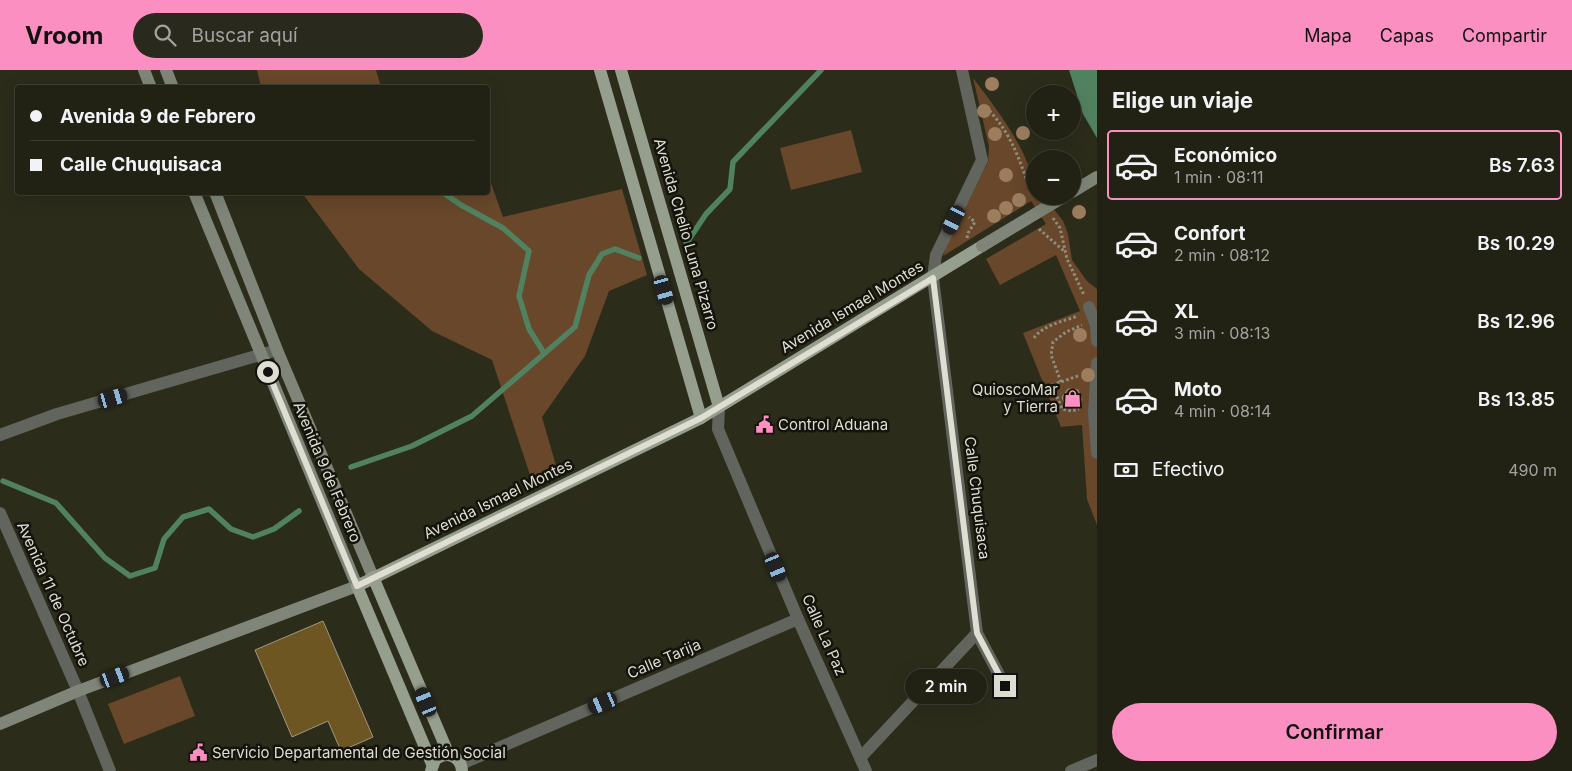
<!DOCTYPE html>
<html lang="es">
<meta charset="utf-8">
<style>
body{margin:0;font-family:Inter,sans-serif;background:#29291d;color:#f1f3f6;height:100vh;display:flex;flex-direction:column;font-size:19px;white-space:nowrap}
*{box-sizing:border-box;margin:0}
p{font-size:16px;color:#a2a3a0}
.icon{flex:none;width:28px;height:28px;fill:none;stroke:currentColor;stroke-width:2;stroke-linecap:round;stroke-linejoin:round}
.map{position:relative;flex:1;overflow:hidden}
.sheet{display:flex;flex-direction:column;background:#212114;width:475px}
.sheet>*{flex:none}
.guide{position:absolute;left:15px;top:15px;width:475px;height:110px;border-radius:5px;box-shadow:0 5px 20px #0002,0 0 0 1px #3e3e34;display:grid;align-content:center;height:110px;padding:0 15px;background:#212114}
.buttons{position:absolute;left:1026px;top:15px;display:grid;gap:10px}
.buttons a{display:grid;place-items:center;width:55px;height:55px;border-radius:50%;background:#212114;box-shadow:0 5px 20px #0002,0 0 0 1px #3e3e34;font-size:25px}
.end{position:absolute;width:22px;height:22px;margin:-11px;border:6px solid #deded3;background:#111;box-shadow:0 0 0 2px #111}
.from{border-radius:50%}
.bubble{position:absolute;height:35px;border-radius:18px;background:#212114;box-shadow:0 5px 20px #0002,0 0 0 1px #3e3e34;font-size:16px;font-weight:600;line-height:35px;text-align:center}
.car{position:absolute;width:15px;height:30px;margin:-15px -8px;border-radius:6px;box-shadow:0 0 4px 1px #0007;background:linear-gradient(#222 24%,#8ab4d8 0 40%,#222 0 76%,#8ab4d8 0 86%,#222 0)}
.guide b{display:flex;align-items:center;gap:18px;height:48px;font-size:19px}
.guide b+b{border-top:1px solid #3e3e34}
.guide i{width:12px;height:12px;background:#f1f3f6}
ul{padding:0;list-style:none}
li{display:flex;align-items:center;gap:15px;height:70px;margin:0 10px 8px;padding:0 5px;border:2px solid transparent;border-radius:5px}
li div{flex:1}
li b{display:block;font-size:19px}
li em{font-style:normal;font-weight:600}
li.active{border-color:#fc8fc1}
li>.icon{width:45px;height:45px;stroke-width:1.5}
h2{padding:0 15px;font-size:22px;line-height:60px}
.pay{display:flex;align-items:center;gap:12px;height:55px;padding:0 15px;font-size:19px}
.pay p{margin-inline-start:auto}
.action{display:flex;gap:10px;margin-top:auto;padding:10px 15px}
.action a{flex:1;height:58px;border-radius:30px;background:#fc8fc1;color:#111;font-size:20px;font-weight:600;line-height:58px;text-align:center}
header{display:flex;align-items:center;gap:30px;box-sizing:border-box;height:70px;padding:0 25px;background:#fc8fc1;color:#111}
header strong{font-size:24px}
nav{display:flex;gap:28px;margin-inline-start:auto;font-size:18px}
.search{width:350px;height:45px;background:#29291d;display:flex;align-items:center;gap:12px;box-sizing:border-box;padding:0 18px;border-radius:28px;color:#a2a3a0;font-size:19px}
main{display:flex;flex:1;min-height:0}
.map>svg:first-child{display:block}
.green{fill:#68472a}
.water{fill:#518260}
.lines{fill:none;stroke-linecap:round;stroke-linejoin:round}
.stream{stroke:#518260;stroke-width:5.5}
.building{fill:#6e5623;stroke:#a19784}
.path{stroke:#8e8e80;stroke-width:3;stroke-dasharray:2.5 2.5;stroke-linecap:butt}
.street{stroke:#61655d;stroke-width:12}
.secondary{stroke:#7f8679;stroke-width:12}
.primary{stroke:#969e8e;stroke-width:12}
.secondary-bridge{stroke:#7f8679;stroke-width:12}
.tree{fill:#9c7e5f}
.route{stroke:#deded3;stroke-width:6}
.labels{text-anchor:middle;stroke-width:5;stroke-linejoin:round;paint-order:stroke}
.street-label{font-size:15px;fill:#deded3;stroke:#14140c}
.poi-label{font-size:15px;fill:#deded3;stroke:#14140c;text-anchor:start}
</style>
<header>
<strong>Vroom</strong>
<div class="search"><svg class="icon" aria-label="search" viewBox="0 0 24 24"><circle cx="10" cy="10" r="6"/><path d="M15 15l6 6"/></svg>Buscar aquí</div>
<nav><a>Mapa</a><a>Capas</a><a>Compartir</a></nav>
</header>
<main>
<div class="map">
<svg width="1097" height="701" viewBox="0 0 1097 701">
<rect width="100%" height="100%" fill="#2c2c1b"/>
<g class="green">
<path d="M257 0H376L381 17H261Z"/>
<path d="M973 8C996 38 1035 88 1035 126H1044L1063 151 1068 164 1072 190 1087 211 1097 219V455L1087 429 1082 355 1061 357 1023 263 1080 241 1056 185 1000 215 986 189 1046 154 1031 131 943 186 949 169 988 92 989 76Z"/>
<path d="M851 60 862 102 791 120 780 78Z"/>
<path d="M488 105 503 147 622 119 647 205 609 221 585 286 542 347 559 406 533 414 492 290 432 261 359 199 302 123 488 122Z"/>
<path d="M180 606 195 646 124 674 108 634Z"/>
</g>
<path class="water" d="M1069 0H1097V68L1083 44Z"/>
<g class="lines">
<g class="stream">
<path d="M442 122 461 135 503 158 529 181 519 226 529 259 544 283"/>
<path d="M686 174 706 144 730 119 733 92 821 0"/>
<path d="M351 397 412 376 472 346 575 257 589 205 602 184 615 179 639 188"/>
<path d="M3 411 56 433 105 488 130 506 155 498 164 469 183 447 209 439 231 459 253 467 274 459 299 441"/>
</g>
</g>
<g class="building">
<path d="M1068 319 1078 320 1082 330 1076 338 1066 337 1062 327Z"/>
<path d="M323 551 373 667 341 681 328 651 292 667 255 580Z"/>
</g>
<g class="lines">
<g class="path">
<path d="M986 37C1011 63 1018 86 1030 119L1035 125"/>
<path d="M1053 148 1060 158 1067 189 1084 225"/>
<path d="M1039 159 1064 181"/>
<path d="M967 168 968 163 975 152 969 147"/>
<path d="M1034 268C1043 255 1064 251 1078 246"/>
<path d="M1078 306 1052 315 1062 339 1072 341 1079 339"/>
<path d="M1061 312 1051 285 1053 272 1066 262 1082 255"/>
</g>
<g class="street">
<path d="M962 0 982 90 936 185 933 208 977 563 1005 616"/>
<path d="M1089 237 1096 255 1097 271"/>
<path d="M1097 293 1094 343 1097 383"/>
<path d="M719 337 718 359 798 549 866 701"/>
<path d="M0 365 57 344 277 280"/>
<path d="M0 443 78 621 110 701"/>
<path d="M861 687 977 563"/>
<path d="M461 694 798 549"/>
<path d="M1071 701 1097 690"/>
</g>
<g class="secondary">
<path d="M144 0 151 18"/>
<path d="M166 0 173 18"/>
<path d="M215 122 277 280 373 507"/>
<path d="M1072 122 1097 107"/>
<path d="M0 654 78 621 357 516 194 122"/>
</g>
<g class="primary">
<path d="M600 0 701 348"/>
<path d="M621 0 719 337"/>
<path d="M373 507 449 685"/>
<path d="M432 694 357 516 701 348 982 176"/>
<path d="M431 701 435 690C446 680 461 686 462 701"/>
</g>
<path class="secondary-bridge" d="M982 176 1065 126"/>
</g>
<g class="tree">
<circle cx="992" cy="14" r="7"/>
<circle cx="984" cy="41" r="7"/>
<circle cx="1023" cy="63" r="7"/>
<circle cx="995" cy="64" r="7"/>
<circle cx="1006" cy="105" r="7"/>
<circle cx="1019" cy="130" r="7"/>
<circle cx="1006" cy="138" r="7"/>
<circle cx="1079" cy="142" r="7"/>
<circle cx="994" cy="146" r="7"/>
<circle cx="1080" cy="265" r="7"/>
<circle cx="1088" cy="305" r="7"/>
</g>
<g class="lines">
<path class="route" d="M268 302 357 516 701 348 933 208 977 563 1005 616"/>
</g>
<defs>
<symbol id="shop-bare" viewBox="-9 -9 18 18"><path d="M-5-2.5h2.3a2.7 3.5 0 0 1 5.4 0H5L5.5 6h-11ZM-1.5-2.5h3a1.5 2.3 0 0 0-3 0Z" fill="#fc8fc1" stroke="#14140c" stroke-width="2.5" paint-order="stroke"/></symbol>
<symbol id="civic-bare" viewBox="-9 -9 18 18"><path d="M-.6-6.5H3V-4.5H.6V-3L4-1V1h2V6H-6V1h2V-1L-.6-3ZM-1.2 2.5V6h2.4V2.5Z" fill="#fc8fc1" stroke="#14140c" stroke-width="2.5" paint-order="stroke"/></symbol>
</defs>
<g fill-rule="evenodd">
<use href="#shop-bare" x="1060" y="316" width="25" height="25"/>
<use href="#civic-bare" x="752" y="342" width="25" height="25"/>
<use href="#civic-bare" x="186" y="670" width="25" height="25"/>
</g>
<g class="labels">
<g class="street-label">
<text transform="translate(686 164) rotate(74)" y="5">Avenida Chelio Luna Pizarro</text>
<text transform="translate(852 237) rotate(-31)" y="5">Avenida Ismael Montes</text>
<text transform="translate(327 402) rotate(67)" y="5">Avenida 9 de Febrero</text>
<text transform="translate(977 428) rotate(83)" y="5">Calle Chuquisaca</text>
<text transform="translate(498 429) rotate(-26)" y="5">Avenida Ismael Montes</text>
<text transform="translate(53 524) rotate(66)" y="5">Avenida 11 de Octubre</text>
<text transform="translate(824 565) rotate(66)" y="5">Calle La Paz</text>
<text transform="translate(664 589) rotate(-23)" y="5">Calle Tarija</text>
</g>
<g class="poi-label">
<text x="1058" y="325" text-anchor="end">QuioscoMar<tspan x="1058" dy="17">y Tierra</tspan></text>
<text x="778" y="360">Control Aduana</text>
<text x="212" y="688">Servicio Departamental de Gestión Social</text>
</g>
</g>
</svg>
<div class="buttons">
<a>+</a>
<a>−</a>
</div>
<i class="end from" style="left:268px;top:302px"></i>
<i class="end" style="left:1005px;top:616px"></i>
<div class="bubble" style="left:905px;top:599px;width:82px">2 min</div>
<i class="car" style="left:954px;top:150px;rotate:206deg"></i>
<i class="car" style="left:664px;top:220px;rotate:164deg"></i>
<i class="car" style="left:113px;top:328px;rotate:74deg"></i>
<i class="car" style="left:776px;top:497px;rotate:157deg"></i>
<i class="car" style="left:115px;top:607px;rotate:69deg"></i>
<i class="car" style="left:426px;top:632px;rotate:337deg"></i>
<i class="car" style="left:603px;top:633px;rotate:247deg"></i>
<div class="guide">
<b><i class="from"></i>Avenida 9 de Febrero</b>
<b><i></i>Calle Chuquisaca</b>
</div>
</div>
<section class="sheet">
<h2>Elige un viaje</h2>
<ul>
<li class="active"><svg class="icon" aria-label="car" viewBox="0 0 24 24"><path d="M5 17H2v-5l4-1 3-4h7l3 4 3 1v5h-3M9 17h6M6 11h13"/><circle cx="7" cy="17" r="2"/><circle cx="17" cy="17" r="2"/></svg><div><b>Económico</b><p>1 min · 08:11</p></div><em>Bs 7.63</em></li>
<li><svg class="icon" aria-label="car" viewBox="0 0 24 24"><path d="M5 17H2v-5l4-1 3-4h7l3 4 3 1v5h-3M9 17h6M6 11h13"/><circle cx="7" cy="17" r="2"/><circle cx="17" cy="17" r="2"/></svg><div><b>Confort</b><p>2 min · 08:12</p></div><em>Bs 10.29</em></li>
<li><svg class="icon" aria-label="car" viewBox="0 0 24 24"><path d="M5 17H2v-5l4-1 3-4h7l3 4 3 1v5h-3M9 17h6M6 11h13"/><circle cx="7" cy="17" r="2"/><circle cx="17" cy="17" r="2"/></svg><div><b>XL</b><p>3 min · 08:13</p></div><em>Bs 12.96</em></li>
<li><svg class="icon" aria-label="car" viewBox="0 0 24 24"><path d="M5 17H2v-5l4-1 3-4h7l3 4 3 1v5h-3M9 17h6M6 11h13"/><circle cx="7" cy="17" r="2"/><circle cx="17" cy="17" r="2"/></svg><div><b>Moto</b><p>4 min · 08:14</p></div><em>Bs 13.85</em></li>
</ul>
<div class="pay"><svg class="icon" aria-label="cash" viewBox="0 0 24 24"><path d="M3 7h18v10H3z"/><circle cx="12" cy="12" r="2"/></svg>Efectivo<p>490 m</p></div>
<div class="action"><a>Confirmar</a></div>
</section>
</main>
